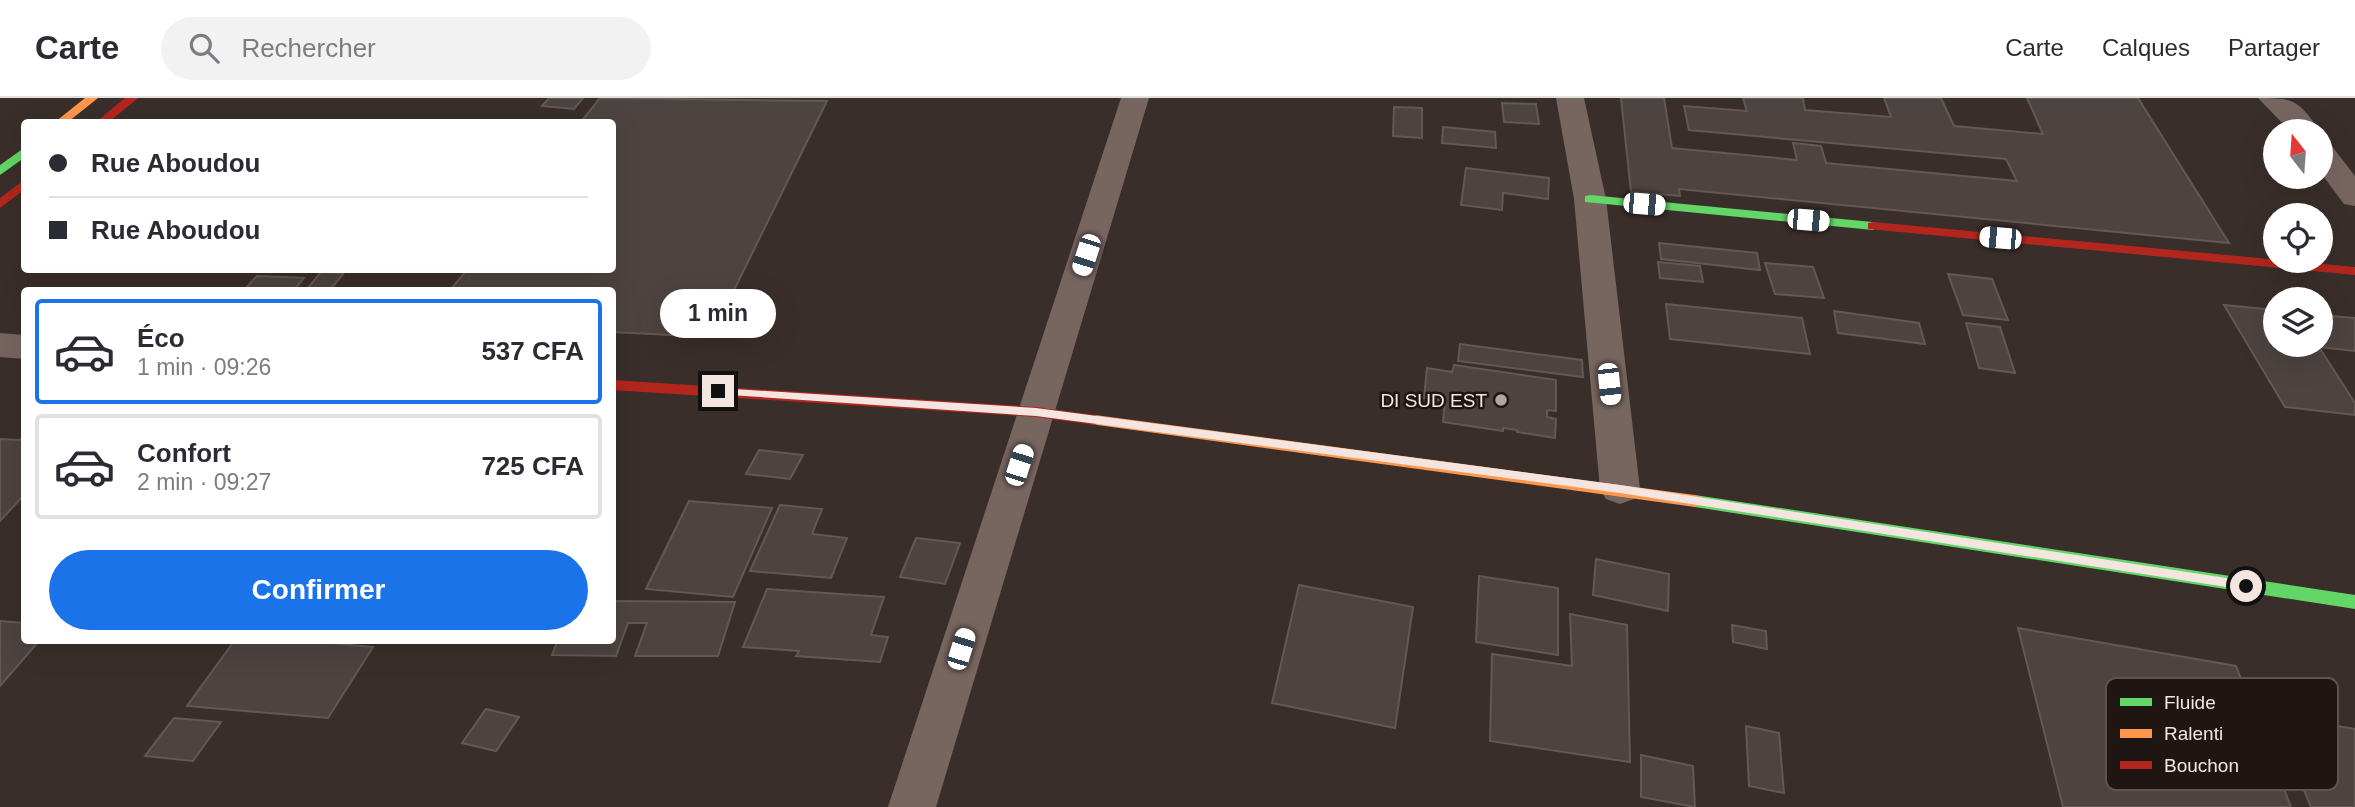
<!DOCTYPE html>
<html lang="fr">
<meta charset="utf-8">
<style>
body{margin:0;font-family:Helvetica,sans-serif;background:#f2f2f3;color:#2b2b33;height:100vh;display:flex;flex-direction:column;font-size:26px;white-space:nowrap}
*{box-sizing:border-box;margin:0}
p{font-size:23px;color:#7c7c81}
.icon{flex:none;width:38px;height:38px;fill:none;stroke:currentColor;stroke-width:2;stroke-linecap:round;stroke-linejoin:round}
.map{position:relative;flex:1;overflow:hidden}
.sheet{position:absolute;left:21px;top:189px;width:595px;height:357px;display:flex;flex-direction:column;background:#fff;border-radius:7px;box-shadow:0 7px 28px #0002}
.sheet>*{flex:none}
.guide{position:absolute;left:21px;top:21px;width:595px;height:154px;border-radius:7px;box-shadow:0 7px 28px #0002;display:grid;align-content:center;height:154px;padding:0 28px;background:#fff}
.needle{width:46px;rotate:343deg}
.controls{position:absolute;left:2263px;top:21px;display:grid;gap:14px}
.controls a{display:grid;place-items:center;width:70px;height:70px;border-radius:50%;background:#fff;box-shadow:0 7px 28px #0002;font-size:35px}
.end{position:absolute;width:32px;height:32px;margin:-16px;border:9px solid #f5e5e1;background:#111;box-shadow:0 0 0 4px #111}
.from{border-radius:50%}
.bubble{position:absolute;height:49px;border-radius:24px;background:#fff;box-shadow:0 7px 28px #0002;font-size:23px;font-weight:700;line-height:49px;text-align:center}
.car{position:absolute;width:21px;height:42px;margin:-21px -10px;border-radius:9px;box-shadow:0 0 5px 2px #0007;background:linear-gradient(#fff 24%,#345 0 40%,#fff 0 76%,#345 0 86%,#fff 0)}
.guide b{display:flex;align-items:center;gap:24px;height:66px;font-size:26px}
.guide b+b{border-top:2px solid #e1e1e2}
.guide i{width:18px;height:18px;background:#2b2b33}
ul{padding:12px 0 0;list-style:none}
li{display:flex;align-items:center;gap:21px;height:105px;margin:0 14px 10px;padding:0 14px;border:4px solid #e1e1e2;border-radius:7px}
li div{flex:1}
li b{display:block;font-size:26px}
li em{font-style:normal;font-weight:700}
li.selected{border-color:#1a73e8}
li>.icon{width:63px;height:63px;stroke-width:1.5}
.button{display:flex;gap:14px;margin-top:auto;padding:14px 28px}
.button a{flex:1;height:80px;border-radius:42px;background:#1a73e8;color:#fff;font-size:28px;font-weight:700;line-height:80px;text-align:center}
header{display:flex;align-items:center;gap:42px;box-sizing:border-box;height:98px;padding:0 35px;background:#fff;border-bottom:2px solid #e1e1e2}
header strong{font-size:33px}
nav{display:flex;gap:38px;margin-inline-start:auto;font-size:24px}
.search{width:490px;height:63px;background:#f2f2f3;display:flex;align-items:center;gap:18px;box-sizing:border-box;padding:0 24px;border-radius:38px;color:#7c7c81;font-size:26px}
.map>svg:first-child{display:block}
.building{fill:#4d4340;stroke:#625854;stroke-width:2}
.lines{fill:none;stroke-linecap:round;stroke-linejoin:round}
.street{fill:#776560;fill-rule:evenodd}
.fast{fill:#63d668;fill-rule:evenodd}
.slow{fill:#ff974d;fill-rule:evenodd}
.jam{fill:#b3261e;fill-rule:evenodd}
.route{fill:#f5e5e1}
.poi-dot{fill:#b4a5a1;stroke:#1f1512;stroke-width:2.5}
.labels{text-anchor:middle;stroke-width:5;stroke-linejoin:round;paint-order:stroke}
.poi-label{font-size:19px;fill:#f5e5e1;stroke:#1f1512;text-anchor:end}
.key{fill:#1f1512;stroke:#5f5350;stroke-width:2}
.key-label{font-size:19px;fill:#f5e5e1}
</style>
<header>
<strong>Carte</strong>
<div class="search"><svg class="icon" aria-label="search" viewBox="0 0 24 24"><circle cx="10" cy="10" r="6"/><path d="M15 15l6 6"/></svg>Rechercher</div>
<nav><a>Carte</a><a>Calques</a><a>Partager</a></nav>
</header>
<div class="map">
<svg width="2355" height="709" viewBox="0 0 2355 709">
<rect width="100%" height="100%" fill="#3a2e2a"/>
<g class="building">
<path d="M549 0H583L574 11 542 8Z"/>
<path d="M600 0 827 3 711 239 612 234V192H450L467 172H612V24H581Z"/>
<path d="M1621 0H1664L1672 50 1797 62 1793 45 1821 48 1826 65 2017 83 2006 61 1689 32 1684 8 1747 13 1743 0H1803L1805 12 1891 19 1884 0H1941L1954 28 2043 36 2027 0H2138L2229 145 1679 91 1680 98 1631 94Z"/>
<path d="M1502 5 1536 6 1539 26 1504 24Z"/>
<path d="M1394 9 1422 10V40L1393 38Z"/>
<path d="M1443 29 1495 34 1496 50 1442 45Z"/>
<path d="M1466 70 1549 80 1548 101 1503 95 1502 112 1461 107Z"/>
<path d="M1659 145 1757 155 1760 172 1661 161Z"/>
<path d="M1658 164 1700 168 1703 184 1660 180Z"/>
<path d="M1765 165 1813 169 1824 200 1775 196Z"/>
<path d="M321 174 344 175 330 192H306Z"/>
<path d="M1948 176 1992 181 2008 222 1963 217Z"/>
<path d="M257 178 304 180 294 192H244Z"/>
<path d="M1666 206 1802 220 1810 256 1670 241Z"/>
<path d="M2224 207 2275 212V247H2320V217L2355 220V253L2319 249 2355 305V317L2285 309Z"/>
<path d="M1834 213 1919 225 1925 246 1838 235Z"/>
<path d="M1966 225 2000 229 2015 275 1979 270Z"/>
<path d="M1460 246 1582 262 1583 279 1458 263Z"/>
<path d="M1454 267 1556 282V313L1547 312V319L1556 321 1555 340 1517 334V332L1503 330V333L1443 324 1445 303 1424 300 1427 270 1452 274Z"/>
<path d="M24 337V397L0 423V341L20 342Z"/>
<path d="M759 352 803 357 790 381 746 376Z"/>
<path d="M689 403 772 410 733 499 646 491Z"/>
<path d="M780 407 822 411 812 436 847 440 831 480 750 473Z"/>
<path d="M916 440 960 445 945 486 900 479Z"/>
<path d="M1596 461 1669 476 1668 513 1593 497Z"/>
<path d="M1479 478 1558 490V557L1476 544Z"/>
<path d="M1299 487 1413 509 1395 630 1272 605Z"/>
<path d="M767 491 884 499 871 537 888 539 880 564 796 558 799 553 743 549Z"/>
<path d="M612 503 735 504 718 558H635L647 525H628L616 558 552 557 558 542H612Z"/>
<path d="M1570 516 1627 527 1630 664 1490 643 1492 556 1572 568Z"/>
<path d="M0 523 24 525V542H40L0 588Z"/>
<path d="M1732 527 1766 533 1767 551 1733 544Z"/>
<path d="M2018 530 2236 568 2291 709H2063Z"/>
<path d="M235 542H298L373 549 328 620 187 608Z"/>
<path d="M486 611 519 619 496 653 462 645Z"/>
<path d="M2273 617 2355 631V709H2311Z"/>
<path d="M174 620 221 624 193 663 145 658Z"/>
<path d="M1746 628 1779 635 1784 695 1749 688Z"/>
<path d="M1641 657 1693 668 1695 709 1641 699Z"/>
</g>
<g class="lines">
<g class="street">
<path d="M1121 0H1149L936 709H888Z"/>
<path d="M1556 0H1584L1606 101 1640 391 1634 401 1620 406 1606 401 1600 391 1574 101Z"/>
<path d="M2258 0C2295 0 2298 2 2320 33H2290Z"/>
<path d="M2320 44 2331 47 2355 78V108L2344 106 2320 74Z"/>
<path d="M0 235 24 237V261L0 259Z"/>
</g>
<g class="fast">
<path d="M24 50V60L0 77V67Z"/>
<path d="M1590 97 1873 124 1880 128 1873 132 1585 104V98Z"/>
<path d="M1695 397 2355 497V511L1695 409 1689 407 1687 403 1689 399Z"/>
</g>
<g class="slow">
<path d="M85 0H98L68 24H55Z"/>
<path d="M1095 317 1695 397 1701 399 1703 403 1701 407 1695 409 1090 326 1087 322Z"/>
</g>
<g class="jam">
<path d="M125 0H138L109 24H96Z"/>
<path d="M24 82V92L0 110V100Z"/>
<path d="M1873 124 2355 169V177L1868 131V125Z"/>
<path d="M612 282 1036 309 1095 317 1103 322 1095 327 1036 319 612 292Z"/>
</g>
</g>
<path class="route" d="M718 290 1036 310 1620 387 2246 483 2252 488 2246 492 1620 395 1036 318 715 296 713 293Z"/>
<circle class="poi-dot" cx="1501" cy="302" r="7"/>
<g class="labels">
<g class="poi-label">
<text x="1487" y="309">DI SUD EST</text>
</g>
</g>
<rect x="2106" y="580" width="232" height="112" rx="10" class="key"/>
<rect x="2120" y="600" width="32" height="8" fill="#63d668"/>
<rect x="2120" y="631" width="32" height="9" fill="#ff974d"/>
<rect x="2120" y="663" width="32" height="8" fill="#b3261e"/>
<g class="key-label">
<text x="2164" y="611">Fluide</text>
<text x="2164" y="642">Ralenti</text>
<text x="2164" y="674">Bouchon</text>
</g>
</svg>
<div class="controls">
<a><svg class="needle" viewBox="-14 -14 28 28"><path d="M0-13l5 13h-10z" fill="#e53935"/><path d="M0 13l5-13h-10z" fill="#7c7c81"/></svg></a>
<a><svg class="icon" aria-label="locate" viewBox="0 0 24 24"><circle cx="12" cy="12" r="6"/><path d="M12 2v4M12 18v4M2 12h4M18 12h4"/></svg></a>
<a><svg class="icon" aria-label="layers" viewBox="0 0 24 24"><path d="M12 4l9 5-9 5-9-5zM3 14l9 5 9-5"/></svg></a>
</div>
<i class="end from" style="left:2246px;top:488px"></i>
<i class="end" style="left:718px;top:293px"></i>
<div class="bubble" style="left:660px;top:191px;width:116px">1 min</div>
<i class="car" style="left:1644px;top:106px;rotate:95deg"></i>
<i class="car" style="left:1808px;top:122px;rotate:95deg"></i>
<i class="car" style="left:2000px;top:140px;rotate:275deg"></i>
<i class="car" style="left:1086px;top:157px;rotate:198deg"></i>
<i class="car" style="left:1609px;top:286px;rotate:174deg"></i>
<i class="car" style="left:1019px;top:367px;rotate:18deg"></i>
<i class="car" style="left:961px;top:551px;rotate:17deg"></i>
<div class="guide">
<b><i class="from"></i>Rue Aboudou</b>
<b><i></i>Rue Aboudou</b>
</div>
<section class="sheet">
<ul>
<li class="selected"><svg class="icon" aria-label="car" viewBox="0 0 24 24"><path d="M5 17H2v-5l4-1 3-4h7l3 4 3 1v5h-3M9 17h6M6 11h13"/><circle cx="7" cy="17" r="2"/><circle cx="17" cy="17" r="2"/></svg><div><b>Éco</b><p>1 min · 09:26</p></div><em>537 CFA</em></li>
<li><svg class="icon" aria-label="car" viewBox="0 0 24 24"><path d="M5 17H2v-5l4-1 3-4h7l3 4 3 1v5h-3M9 17h6M6 11h13"/><circle cx="7" cy="17" r="2"/><circle cx="17" cy="17" r="2"/></svg><div><b>Confort</b><p>2 min · 09:27</p></div><em>725 CFA</em></li>
</ul>
<div class="button"><a>Confirmer</a></div>
</section>
</div>
